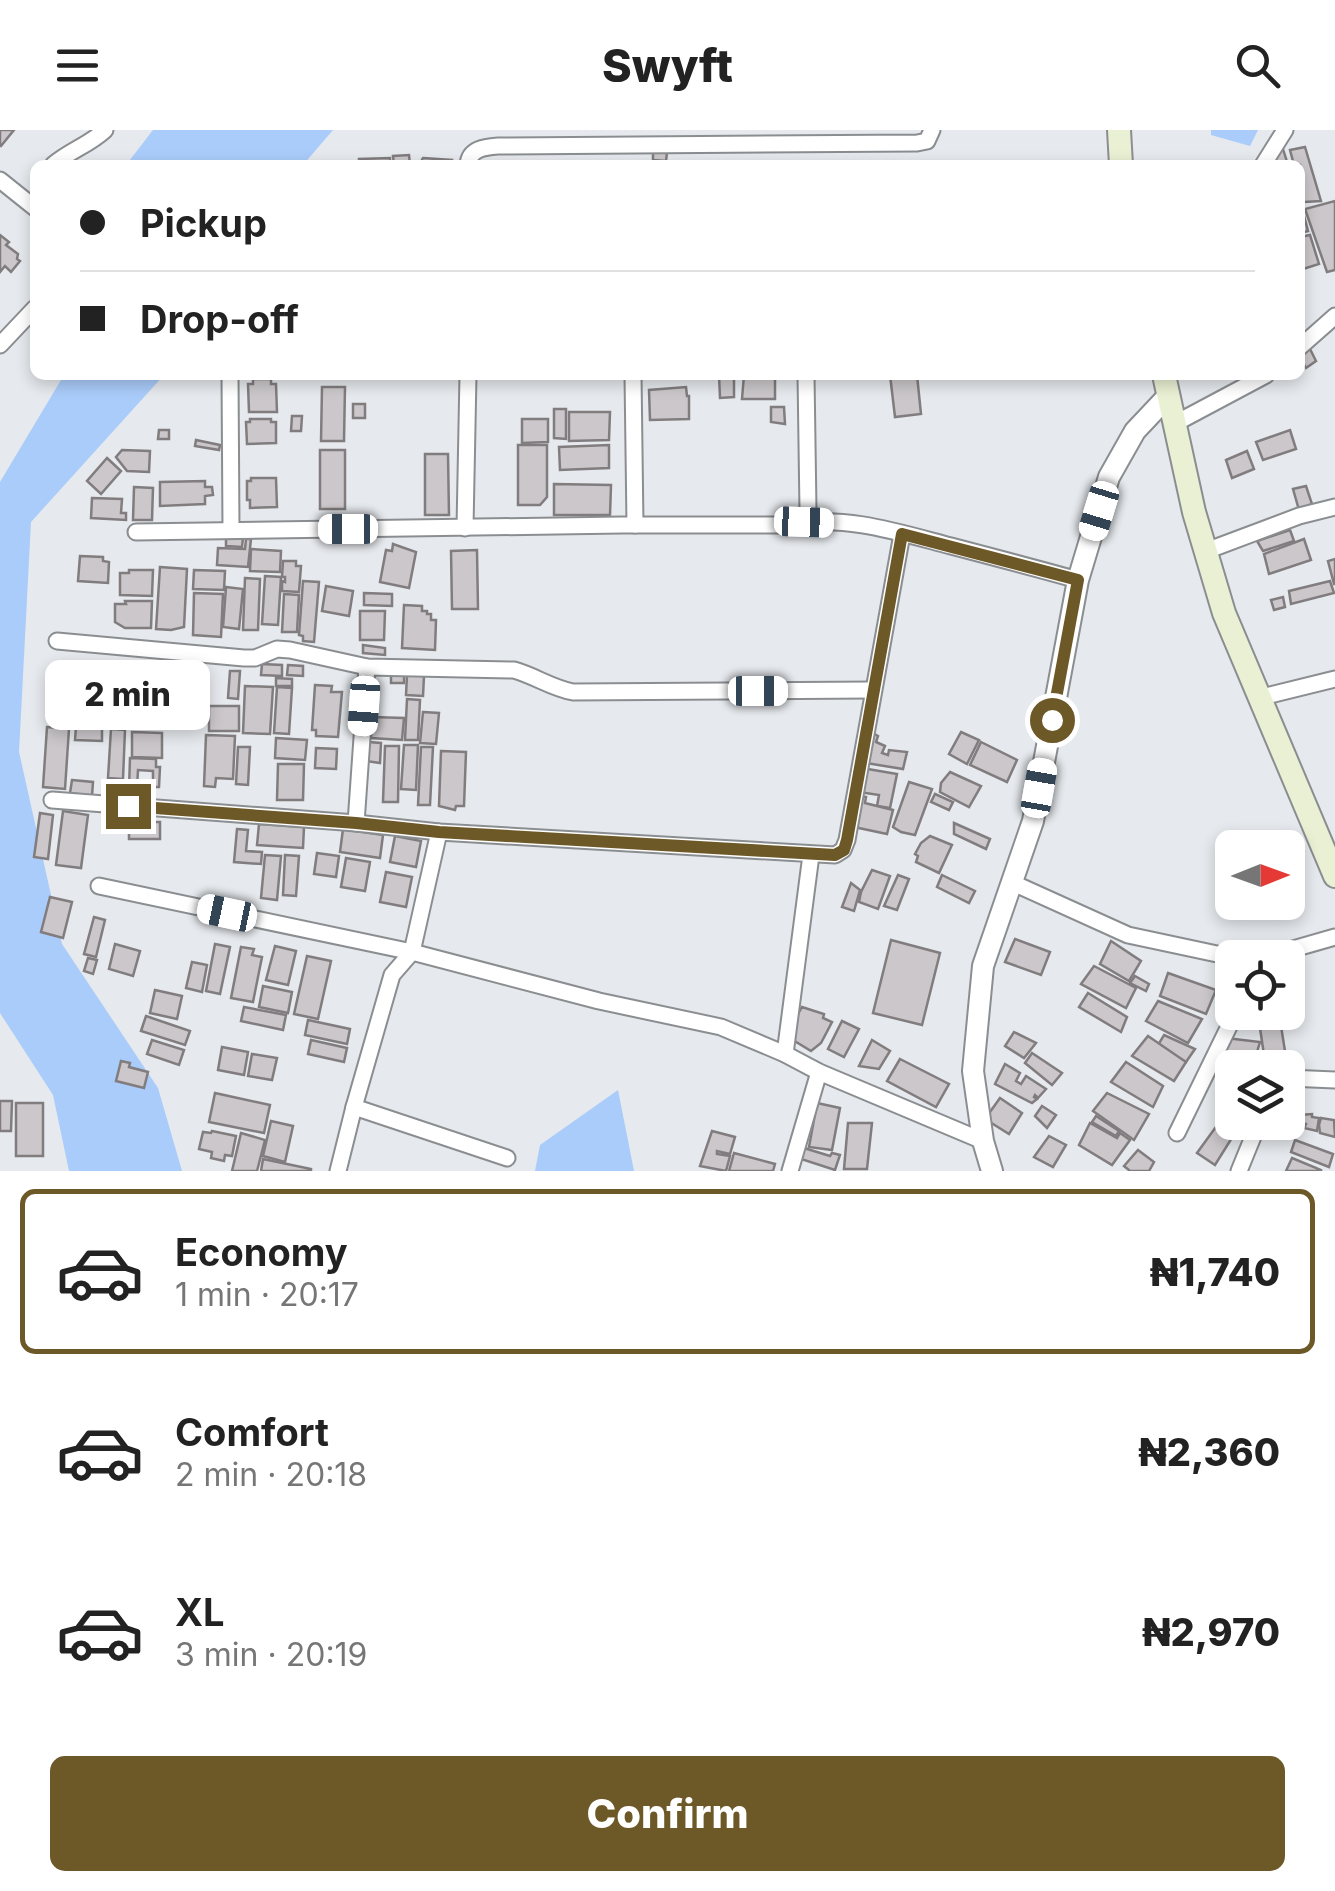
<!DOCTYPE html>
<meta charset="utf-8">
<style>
body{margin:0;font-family:Inter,sans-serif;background:#f2f2f2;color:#222;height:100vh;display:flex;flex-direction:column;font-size:38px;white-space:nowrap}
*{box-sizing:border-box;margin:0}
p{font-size:32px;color:#767676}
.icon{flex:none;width:55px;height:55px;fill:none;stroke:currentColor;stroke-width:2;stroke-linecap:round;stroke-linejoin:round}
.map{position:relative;height:1041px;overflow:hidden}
.side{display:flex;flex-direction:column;background:#fff;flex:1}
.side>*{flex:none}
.guide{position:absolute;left:30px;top:30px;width:1275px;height:220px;border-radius:15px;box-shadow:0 5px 15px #0003;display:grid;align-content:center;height:220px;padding:0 50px;background:#fff}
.needle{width:65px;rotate:89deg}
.controls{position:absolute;left:1215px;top:700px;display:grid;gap:20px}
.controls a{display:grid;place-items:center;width:90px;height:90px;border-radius:15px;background:#fff;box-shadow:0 5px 15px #0003;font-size:50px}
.end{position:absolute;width:45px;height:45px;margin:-22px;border:12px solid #6d5827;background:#fff;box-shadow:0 0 0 5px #fff}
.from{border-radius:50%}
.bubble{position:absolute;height:70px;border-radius:15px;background:#fff;box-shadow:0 5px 15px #0003;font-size:32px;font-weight:800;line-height:70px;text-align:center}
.car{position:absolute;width:30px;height:60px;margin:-30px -15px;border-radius:12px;box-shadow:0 0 8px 2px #0007;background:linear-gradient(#fff 24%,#345 0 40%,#fff 0 76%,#345 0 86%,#fff 0)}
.guide b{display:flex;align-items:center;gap:35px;height:95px;font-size:38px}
.guide b+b{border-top:2px solid #e0e0e0}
.guide i{width:25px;height:25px;background:#222}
ul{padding:18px 0 0;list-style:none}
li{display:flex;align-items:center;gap:30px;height:165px;margin:0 20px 15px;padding:0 30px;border:5px solid transparent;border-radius:15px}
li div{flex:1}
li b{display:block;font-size:38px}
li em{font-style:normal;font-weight:800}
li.active{border-color:#6d5827}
li>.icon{width:90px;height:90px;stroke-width:1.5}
.cta{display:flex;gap:20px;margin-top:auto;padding:20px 50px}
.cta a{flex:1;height:115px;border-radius:15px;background:#6d5827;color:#fff;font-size:40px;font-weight:800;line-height:115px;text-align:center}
header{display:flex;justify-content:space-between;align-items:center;height:130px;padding:0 50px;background:#fff;font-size:45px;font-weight:800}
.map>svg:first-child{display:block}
.green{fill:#aaccfa}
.building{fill:#cbc7ca;stroke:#817d7f;stroke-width:2.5}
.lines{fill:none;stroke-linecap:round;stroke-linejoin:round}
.minor-casing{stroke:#8b8e91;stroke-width:19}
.tertiary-casing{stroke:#8b8e91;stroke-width:24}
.secondary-casing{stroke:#8b8e91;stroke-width:26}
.minor{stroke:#fff;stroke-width:15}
.tertiary{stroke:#fff;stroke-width:20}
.secondary{stroke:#eaf0d3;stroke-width:22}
.route{stroke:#6d5827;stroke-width:12}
</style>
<header><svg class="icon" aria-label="menu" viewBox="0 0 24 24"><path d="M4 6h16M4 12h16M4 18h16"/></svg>Swyft<svg class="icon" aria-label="search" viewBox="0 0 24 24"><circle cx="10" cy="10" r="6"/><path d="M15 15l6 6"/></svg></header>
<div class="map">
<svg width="1335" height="1041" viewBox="0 0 1335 1041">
<rect width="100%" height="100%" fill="#e6e9ed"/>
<g class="green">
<path d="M153 0H333L303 35H126Z"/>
<path d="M1211 0H1258L1250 16 1211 5Z"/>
<path d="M64 245H164L31 392 19 622 62 814 158 958 182 1041H69L53 965 0 883V352Z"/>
<path d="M618 960 634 1041H535L540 1015Z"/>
</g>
<g class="building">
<path d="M0 0H14L1 16 0 15Z"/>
<path d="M1305 17 1321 71 1304 72 1300 57V35H1294L1290 20Z"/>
<path d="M1283 19 1288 35H1269L1275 21Z"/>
<path d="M653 22 667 23 666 31 653 30Z"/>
<path d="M409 25 410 35H394L393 26Z"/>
<path d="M390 28V35H359V29Z"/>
<path d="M423 28 452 30V35H419Z"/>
<rect x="485" y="32" width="59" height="3"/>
<path d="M1335 71V140L1327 142 1305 79Z"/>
<path d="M1303 82 1308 101 1300 103V83Z"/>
<path d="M0 105 9 112 6 115 18 124 17 129 20 131 11 142 5 136 0 142Z"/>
<path d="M1310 105 1319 134 1300 140V107Z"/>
<path d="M1310 219 1316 231 1306 238 1300 227Z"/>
<path d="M719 245H734V267L720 268Z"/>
<path d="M744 245H775V269H742Z"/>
<path d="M890 245H917L921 284 895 287Z"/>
<path d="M253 249H271V254H276L277 282H249L248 254H253Z"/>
<path d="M322 257H345L344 311H321Z"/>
<path d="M686 257 687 266H689V289L650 290 649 260Z"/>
<rect x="353" y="274" width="12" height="14"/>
<path d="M771 277H784L785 294 771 292Z"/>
<path d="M554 279H566V309L554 308Z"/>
<path d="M569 282H610L609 310 569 311Z"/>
<path d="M292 286H302L301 301H291Z"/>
<path d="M250 289H271V292H276V313L247 314 246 292H250Z"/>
<path d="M522 289H548V312L522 313Z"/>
<path d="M159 300H169V309H158Z"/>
<path d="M1290 300 1296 319 1263 330 1256 312Z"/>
<path d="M196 310 220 315 219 320 195 316Z"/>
<path d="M518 315H547V367L540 375H518Z"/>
<path d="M609 315V338L560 340 559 317Z"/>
<path d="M122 320 150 321 149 342 127 341 116 327Z"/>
<rect x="320" y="320" width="25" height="59"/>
<path d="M1247 321 1254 339 1232 348 1226 330Z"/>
<path d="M425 324H448L449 385H425Z"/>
<path d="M107 328 121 341 101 364 87 351Z"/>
<path d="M251 348H276L277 377 250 378V370H247V351H251Z"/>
<path d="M205 351V357H212L213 365 205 366V374L160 376V352Z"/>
<path d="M554 354 611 355 610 385H554Z"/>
<path d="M1306 356 1312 374 1299 380 1293 359Z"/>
<path d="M134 357 153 358 152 390H133Z"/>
<path d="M92 368 122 369 121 383H126V390L91 388Z"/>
<path d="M1290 400 1294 411 1263 421 1257 411Z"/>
<path d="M226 407 243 408 242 417 226 416Z"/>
<path d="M246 409H251L248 437 217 435 218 418 245 419Z"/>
<path d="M1304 409 1311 430 1269 444 1264 424Z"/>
<path d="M393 414 416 422 409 458 380 452 386 420 392 421Z"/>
<path d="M251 419 281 421 280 442 250 441Z"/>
<path d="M477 420 478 479H452L451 421Z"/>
<path d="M80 426 103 427V431L109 432 108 453 78 451Z"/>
<path d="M1335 429V454H1334L1328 431Z"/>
<path d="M283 431H296V436H301L299 462 282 461V451L285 452V447H282Z"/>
<path d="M160 437 187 439 184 497 171 500 156 499Z"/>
<path d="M129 440H153L152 466 120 465V443H129Z"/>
<path d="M194 440 225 441 224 460 193 459Z"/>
<path d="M265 446 281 447 278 495 262 494Z"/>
<path d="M245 448 260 449 258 500H243Z"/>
<path d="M303 451 319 452 314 512 303 511V506L299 505Z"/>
<path d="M1330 451 1334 463 1291 474 1289 461Z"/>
<path d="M326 456 353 461 349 486 322 481Z"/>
<path d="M226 457 243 459 239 499 223 497Z"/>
<path d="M194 463 223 464 221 507 193 505Z"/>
<path d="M364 463 392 464V476L364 475Z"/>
<path d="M284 464 299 465 297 502H282Z"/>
<path d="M1283 467 1285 477 1274 480 1271 470Z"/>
<path d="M125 471H152L151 498H125L115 492V474H126Z"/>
<path d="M404 475 422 476V481H427V484H431V490H436L435 520 402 518Z"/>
<path d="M360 481H385L384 510H360Z"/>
<path d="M363 515 385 518V525L363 523Z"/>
<path d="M262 534 282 535V546L261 545Z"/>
<path d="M107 535H120L119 546H124L123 551H128V566H120V593L97 592 99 553H102V543H107Z"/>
<path d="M288 535 303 536V546L287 545Z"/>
<path d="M230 541H240L238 569 228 568Z"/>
<rect x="391" y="542" width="13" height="11"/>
<path d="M143 544H159V554H164V590H136L137 550H143Z"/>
<path d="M407 545 424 546 423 566 406 565Z"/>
<path d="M276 548 292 549V556H276Z"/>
<path d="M315 555 332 556 331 562H342L338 607 316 606V600H312Z"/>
<path d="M245 556 273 557 270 604 243 603Z"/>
<path d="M277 557 292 558 289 604 274 603Z"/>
<path d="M62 569 87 570 86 594 61 593Z"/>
<path d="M407 569 420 570 418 610H405Z"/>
<path d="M172 571 197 572 196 597 171 596Z"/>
<rect x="209" y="576" width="30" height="25"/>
<path d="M423 582 439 583 436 614 420 613Z"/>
<path d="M372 587 404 588 402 610 371 608Z"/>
<path d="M47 597 69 599 65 659 43 657Z"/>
<path d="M76 597 102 598V611L75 610Z"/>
<path d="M111 599 125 600 123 649 108 648Z"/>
<path d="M132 602 162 603V628L132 627Z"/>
<path d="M871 602 878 606 876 612 885 616 882 623 888 625 889 620 907 622 903 639 866 633Z"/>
<path d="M961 602 979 610 967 634 949 624Z"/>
<path d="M206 605 235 606 233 649 216 648 215 657 204 656Z"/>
<path d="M276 608 307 610 305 630 275 628Z"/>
<path d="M368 612 381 613 380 633 366 631Z"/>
<path d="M981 612 1017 630 1007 652 970 635Z"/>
<path d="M404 615H418L416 660 401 659Z"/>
<path d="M385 616H399L398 672H383Z"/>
<path d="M238 617H250L248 655 236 654Z"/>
<path d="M421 617H433L430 675H418Z"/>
<path d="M316 618 337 619 336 639 315 638Z"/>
<path d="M441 621 466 622 464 676H456L455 680 439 676Z"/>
<path d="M130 628 156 629V637H160L159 657H153V641L138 640 137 658H129Z"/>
<path d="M278 634H304L303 670H277Z"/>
<path d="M862 638 897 644 890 678 877 676 879 665 859 662Z"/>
<path d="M950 642 981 656 969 677 940 662 941 653Z"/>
<path d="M72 650 93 652 92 666 70 663Z"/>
<path d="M909 652 932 659 915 705 901 702 893 697Z"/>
<path d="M935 664 953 672 949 680 931 672Z"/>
<path d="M860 666 866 667 865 673 893 680 887 704 854 697Z"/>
<path d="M63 681 88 685 81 738 56 735Z"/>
<path d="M40 683 53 685 48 729 34 727Z"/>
<rect x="129" y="692" width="31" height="17"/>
<path d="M954 693 990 709 986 719 954 704Z"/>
<path d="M259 694 304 697 303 718 257 715Z"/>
<path d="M237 699 248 700 246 721 262 722 261 734 234 732Z"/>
<path d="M343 699 383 705 380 728 340 722Z"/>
<path d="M395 706 421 711 416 737 390 732Z"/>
<path d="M930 706 952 715 939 743 916 732 918 726 915 724 921 713Z"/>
<path d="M317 723 339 726 336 747 314 744Z"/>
<path d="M265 725 281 726 277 770 261 768Z"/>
<path d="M285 725 299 726 296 766 283 765Z"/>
<path d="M346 728 370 732 365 761 341 757Z"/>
<path d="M872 740 890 746 878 779 859 772 861 762Z"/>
<path d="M386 742 412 747 406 777 380 772Z"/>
<path d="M898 745 909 749 897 780 884 776Z"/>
<path d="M942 745 975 761 969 773 937 757Z"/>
<path d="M851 753 860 760 854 781 842 777Z"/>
<path d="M50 767 72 772 63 808 41 802Z"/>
<path d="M94 787 105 790 96 827 84 824Z"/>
<path d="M1015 809 1050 822 1041 845 1005 832Z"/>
<path d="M891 810 940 823 922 895 873 883Z"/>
<path d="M1111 811 1141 831 1129 851 1100 834Z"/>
<path d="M115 814 140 821 133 846 109 839Z"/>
<path d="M215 814 230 817 220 864 206 861Z"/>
<path d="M275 816 296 821 288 855 266 850Z"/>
<path d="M241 817 254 819 252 825 262 827 253 872 231 868Z"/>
<path d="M307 826 331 831 318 889 294 884Z"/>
<path d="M88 828 97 830 93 844 84 841Z"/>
<path d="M192 832 207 835 202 862 186 858Z"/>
<path d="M1094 836 1136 858 1126 878 1081 854Z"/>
<path d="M1168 843 1216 860 1206 884 1160 866Z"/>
<path d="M1135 846 1149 854 1146 861 1130 853Z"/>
<path d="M263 856 292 862 288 883 259 877Z"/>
<path d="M155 860 182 866 177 889 150 883Z"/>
<path d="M1088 863 1127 887 1121 902 1079 877Z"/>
<path d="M1158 871 1202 889 1188 913 1146 891Z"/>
<path d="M244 877 286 885 283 900 241 891Z"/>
<path d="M802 877 824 884 823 888 832 892 821 913 811 921 793 910 787 903Z"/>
<path d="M146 886 190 901 185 915 141 901Z"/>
<path d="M308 890 350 899 347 914 305 905Z"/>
<path d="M842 891 859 899 844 927 828 919Z"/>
<path d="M1281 896 1285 921 1264 925 1260 898Z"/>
<path d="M1014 902 1036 913 1024 928 1005 916Z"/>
<path d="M1164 905 1195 919 1186 932 1158 915Z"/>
<path d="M1148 906 1186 932 1174 951 1132 926Z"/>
<path d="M1226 908 1260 912 1254 932 1219 928Z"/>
<path d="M152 910 184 920 179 935 147 924Z"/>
<path d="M311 910 347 918 344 932 308 924Z"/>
<path d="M872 910 890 921 879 939 859 936Z"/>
<path d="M222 917 248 922 244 945 218 940Z"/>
<path d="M1032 923 1062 943 1052 955 1025 933Z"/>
<path d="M252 924 277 928 272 950 248 946Z"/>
<path d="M900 929 949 954 936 977 887 951Z"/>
<path d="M121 931 130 933 129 937 148 942 144 958 116 951Z"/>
<path d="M1126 932 1163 956 1153 977 1111 952Z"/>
<path d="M1005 934 1020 943 1016 951 1021 954 1026 946 1046 959 1038 968 1035 965 1034 967 1037 969 1032 973 995 954Z"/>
<path d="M215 963 270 975 264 1003 209 992Z"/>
<path d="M1107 963 1149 984 1134 1010 1093 981Z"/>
<path d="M1000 968 1022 983 1009 1004 985 989Z"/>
<path d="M0 971H12L11 1001H0Z"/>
<rect x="16" y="973" width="27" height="53"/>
<path d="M817 973 840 978 832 1020 809 1017Z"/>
<path d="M1042 976 1056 985 1047 998 1035 986Z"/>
<path d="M1312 984V987L1319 988 1317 1001 1304 998 1306 994 1300 991V985Z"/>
<path d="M1096 986 1119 1001 1116 1006 1092 992Z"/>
<path d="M1321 988 1334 990 1335 1007 1320 1003 1319 995Z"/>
<path d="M271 991 293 996 285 1032 263 1026Z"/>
<path d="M848 993H872L867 1039H844Z"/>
<path d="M1090 993 1117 1008 1120 1003 1130 1010 1112 1035 1079 1015Z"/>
<path d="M1218 994 1235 1003 1215 1035 1197 1023Z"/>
<path d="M212 1001 236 1006 232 1026 225 1025 224 1031 211 1028 212 1022 199 1019 203 1002 211 1003Z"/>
<path d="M712 1001 735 1007 730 1024 717 1021V1024L730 1026 726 1041 700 1036Z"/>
<path d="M241 1003 265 1010 257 1041H232Z"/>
<path d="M1049 1006 1066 1015 1053 1037 1034 1027Z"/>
<path d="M1295 1010 1333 1024 1329 1037 1291 1022Z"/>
<path d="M804 1018 830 1026 832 1023 840 1025 835 1040 801 1029Z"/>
<path d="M1138 1020 1154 1032 1149 1041H1130L1124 1036Z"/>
<path d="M734 1023 775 1034 773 1041H729Z"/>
<path d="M1292 1028 1321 1040V1041H1286Z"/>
<path d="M263 1029 311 1039V1041H261Z"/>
</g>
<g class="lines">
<defs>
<g id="minor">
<path d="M53 35C69 21 89 15 105 0"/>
<path d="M468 35C469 19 484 17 498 16L917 13 927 11 932 0"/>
<path d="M1263 35 1285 0"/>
<path d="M0 50 35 78"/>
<path d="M0 215 35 178"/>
<path d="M1300 217 1335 186"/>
<path d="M230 245 231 399"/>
<path d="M633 245 635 395"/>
<path d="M1174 294 1266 245"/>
<path d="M804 392 808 381 806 245"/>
<path d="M465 398 468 245"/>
<path d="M136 402 622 395H792C844 384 901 403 951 416 993 427 1035 438 1078 450"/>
<path d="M1206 421 1299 386 1335 377"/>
<path d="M57 511 244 528H255L277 519 290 520 367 537 514 540C535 546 552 558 573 562L872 560"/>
<path d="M1258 568 1335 549"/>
<path d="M52 670 356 693 439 702 835 725 843 720 847 710 902 404"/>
<path d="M356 693 367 537"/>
<path d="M1013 753 1128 805 1217 824 1272 825 1335 807"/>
<path d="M99 756 412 822 599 871 721 897 785 924 819 942 983 1011"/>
<path d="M785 924 811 725"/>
<path d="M1288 948 1335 950"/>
<path d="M354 977 507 1028"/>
<path d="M1177 1003 1236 882"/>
<path d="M338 1041 354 977 392 845 412 822 439 702"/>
<path d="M790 1041 819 942"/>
<path d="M1239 1041 1259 992"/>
</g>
<path id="tertiary" d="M992 1041 983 1011 973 941 983 836 1033 691 1078 450 1109 347 1135 301 1168 266"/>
<g id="secondary">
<path d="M1119 0 1121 35"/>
<path d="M1164 245 1194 382 1224 483 1335 746"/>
</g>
</defs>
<use href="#minor" class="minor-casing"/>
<use href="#tertiary" class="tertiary-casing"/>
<use href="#secondary" class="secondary-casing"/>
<use href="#minor" class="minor"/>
<use href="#tertiary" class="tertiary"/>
<use href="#secondary" class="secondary"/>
</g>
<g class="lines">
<path class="route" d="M128 676 356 693 439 702 835 725 844 720 847 710 902 404 1078 450 1052 590"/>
</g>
</svg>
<div class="controls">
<a><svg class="needle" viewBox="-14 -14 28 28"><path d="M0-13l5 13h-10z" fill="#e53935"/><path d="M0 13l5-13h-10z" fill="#767676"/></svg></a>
<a><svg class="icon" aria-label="locate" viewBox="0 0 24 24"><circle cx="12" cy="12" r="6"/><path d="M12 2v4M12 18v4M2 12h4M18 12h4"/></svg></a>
<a><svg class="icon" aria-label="layers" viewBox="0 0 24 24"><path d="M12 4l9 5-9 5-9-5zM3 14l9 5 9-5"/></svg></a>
</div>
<i class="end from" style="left:1052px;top:590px"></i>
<i class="end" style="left:128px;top:676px"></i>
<div class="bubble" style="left:45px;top:530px;width:165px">2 min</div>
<i class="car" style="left:1099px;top:381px;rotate:197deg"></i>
<i class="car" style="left:804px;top:392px;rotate:92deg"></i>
<i class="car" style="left:348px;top:399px;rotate:270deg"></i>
<i class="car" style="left:758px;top:561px;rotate:90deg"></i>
<i class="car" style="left:364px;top:576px;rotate:184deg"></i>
<i class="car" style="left:1039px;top:658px;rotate:10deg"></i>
<i class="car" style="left:227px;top:783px;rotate:282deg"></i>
<div class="guide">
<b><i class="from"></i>Pickup</b>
<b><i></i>Drop-off</b>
</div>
</div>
<section class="side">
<ul>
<li class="active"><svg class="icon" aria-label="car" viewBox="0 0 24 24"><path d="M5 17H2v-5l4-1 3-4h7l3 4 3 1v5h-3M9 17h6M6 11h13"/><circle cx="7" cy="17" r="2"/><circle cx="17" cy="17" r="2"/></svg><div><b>Economy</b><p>1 min · 20:17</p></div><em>₦1,740</em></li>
<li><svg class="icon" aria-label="car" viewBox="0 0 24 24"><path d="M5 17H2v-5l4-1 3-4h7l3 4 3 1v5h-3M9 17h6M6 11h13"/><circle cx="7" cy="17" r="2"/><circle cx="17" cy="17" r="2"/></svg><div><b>Comfort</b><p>2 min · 20:18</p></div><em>₦2,360</em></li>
<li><svg class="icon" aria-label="car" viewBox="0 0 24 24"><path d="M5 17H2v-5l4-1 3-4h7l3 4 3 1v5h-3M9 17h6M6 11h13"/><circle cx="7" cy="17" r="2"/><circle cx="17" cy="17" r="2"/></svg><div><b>XL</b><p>3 min · 20:19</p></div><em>₦2,970</em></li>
</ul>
<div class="cta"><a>Confirm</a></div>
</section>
